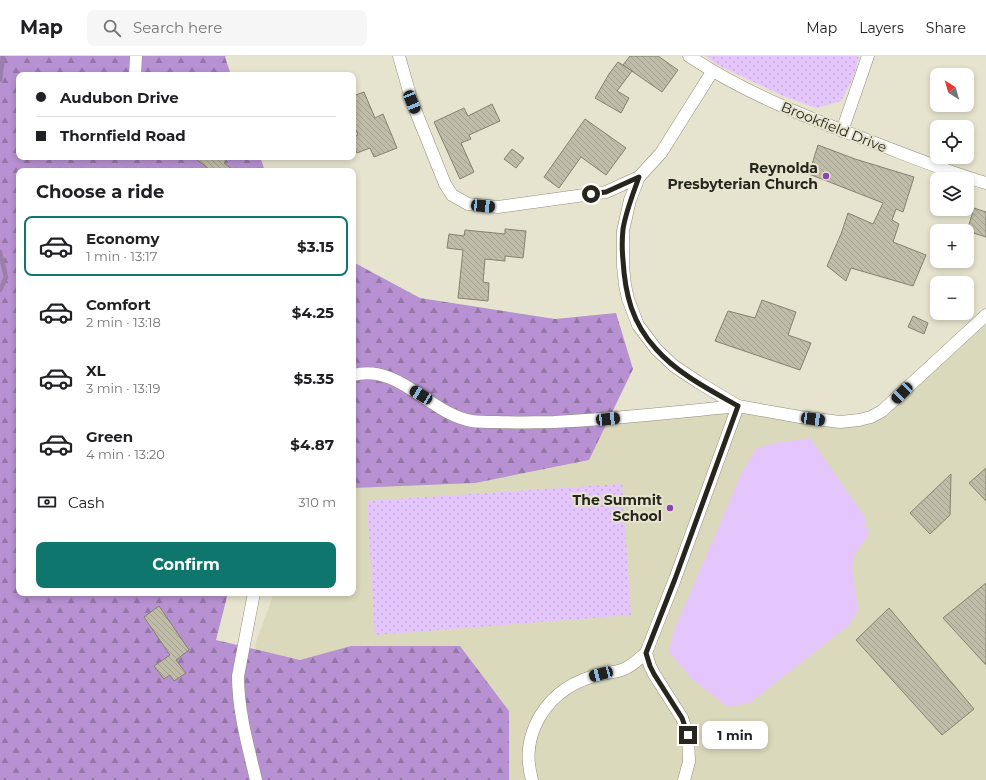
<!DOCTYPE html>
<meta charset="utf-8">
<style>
body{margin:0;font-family:Montserrat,sans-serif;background:#f6f6f6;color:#202124;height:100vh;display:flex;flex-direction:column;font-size:15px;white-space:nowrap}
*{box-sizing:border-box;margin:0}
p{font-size:13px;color:#757577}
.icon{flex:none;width:22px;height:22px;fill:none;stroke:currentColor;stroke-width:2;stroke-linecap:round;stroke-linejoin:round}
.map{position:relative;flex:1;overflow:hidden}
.panel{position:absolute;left:16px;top:112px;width:340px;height:428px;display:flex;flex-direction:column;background:#fff;border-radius:8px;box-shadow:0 2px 6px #0003}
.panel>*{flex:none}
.hud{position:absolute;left:16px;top:16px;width:340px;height:88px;border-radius:8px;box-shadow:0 2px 6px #0003;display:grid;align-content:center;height:88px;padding:0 20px;background:#fff}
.needle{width:26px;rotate:323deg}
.tools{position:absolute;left:930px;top:12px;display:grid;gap:8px}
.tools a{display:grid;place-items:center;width:44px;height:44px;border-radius:8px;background:#fff;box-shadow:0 2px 6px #0003;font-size:20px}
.end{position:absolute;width:18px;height:18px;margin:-9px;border:5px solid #27261e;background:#fff;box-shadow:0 0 0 2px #fff}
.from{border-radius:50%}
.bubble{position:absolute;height:28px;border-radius:8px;background:#fff;box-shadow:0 2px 6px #0003;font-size:13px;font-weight:700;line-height:28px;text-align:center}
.car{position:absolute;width:12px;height:24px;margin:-12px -6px;border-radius:5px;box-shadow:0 0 3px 1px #0007;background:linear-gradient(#222 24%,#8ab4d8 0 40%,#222 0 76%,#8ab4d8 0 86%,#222 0)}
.hud b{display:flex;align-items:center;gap:14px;height:38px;font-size:15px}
.hud b+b{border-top:1px solid #e0e0e0}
.hud i{width:10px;height:10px;background:#202124}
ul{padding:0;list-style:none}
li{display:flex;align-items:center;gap:12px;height:60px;margin:0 8px 6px;padding:0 12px;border:2px solid transparent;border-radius:8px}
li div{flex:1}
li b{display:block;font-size:15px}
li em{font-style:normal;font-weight:700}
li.active{border-color:#0f766e}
li>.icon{width:36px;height:36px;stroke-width:1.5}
h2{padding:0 20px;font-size:18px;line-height:48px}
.pay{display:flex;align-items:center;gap:10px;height:44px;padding:0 20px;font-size:15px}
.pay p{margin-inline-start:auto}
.action{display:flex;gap:8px;margin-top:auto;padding:8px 20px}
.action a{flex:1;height:46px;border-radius:8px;background:#0f766e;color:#fff;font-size:16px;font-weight:700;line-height:46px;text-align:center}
header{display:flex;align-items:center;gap:24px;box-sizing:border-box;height:56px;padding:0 20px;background:#fff;border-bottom:1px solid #e0e0e0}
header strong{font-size:19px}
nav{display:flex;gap:22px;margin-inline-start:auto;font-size:14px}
.search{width:280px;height:36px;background:#f6f6f6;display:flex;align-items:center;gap:10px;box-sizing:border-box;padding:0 14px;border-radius:8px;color:#757577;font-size:15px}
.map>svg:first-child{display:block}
.built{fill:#dbd9bc}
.grass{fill:url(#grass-dots)}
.forest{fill:url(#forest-firs)}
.pitch{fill:#e5c6fc}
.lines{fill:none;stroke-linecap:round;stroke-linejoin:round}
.stream{stroke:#9a7faa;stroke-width:4.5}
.building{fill:url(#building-back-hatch);stroke:#84826e}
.street-casing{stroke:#908f7a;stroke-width:13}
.street{stroke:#fff;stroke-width:12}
.route{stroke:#27261e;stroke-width:5}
.poi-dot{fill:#8b43b5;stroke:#e6e4ce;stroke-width:1.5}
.labels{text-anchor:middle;stroke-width:4;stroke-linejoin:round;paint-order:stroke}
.street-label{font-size:14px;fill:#27261e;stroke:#e6e4ce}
.poi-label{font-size:14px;font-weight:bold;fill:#27261e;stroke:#e6e4ce;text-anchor:end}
</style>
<header>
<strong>Map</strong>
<div class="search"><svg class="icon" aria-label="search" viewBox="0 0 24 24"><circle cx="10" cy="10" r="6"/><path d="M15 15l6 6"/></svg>Search here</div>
<nav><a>Map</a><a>Layers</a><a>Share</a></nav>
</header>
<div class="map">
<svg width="986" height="724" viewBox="0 0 986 724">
<defs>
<pattern id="grass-dots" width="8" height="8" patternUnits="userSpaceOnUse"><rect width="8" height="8" fill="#e5c6fc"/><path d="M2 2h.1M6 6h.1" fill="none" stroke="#c4aad8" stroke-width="1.8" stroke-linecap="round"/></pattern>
<pattern id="forest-firs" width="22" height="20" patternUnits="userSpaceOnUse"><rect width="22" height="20" fill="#b791d1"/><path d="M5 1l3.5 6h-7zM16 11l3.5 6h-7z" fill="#9576a9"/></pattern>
<pattern id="building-back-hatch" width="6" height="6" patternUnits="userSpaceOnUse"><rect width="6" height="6" fill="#bfbda7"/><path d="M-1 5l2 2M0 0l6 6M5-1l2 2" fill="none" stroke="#a4a28f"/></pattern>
</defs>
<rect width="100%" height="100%" fill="#e6e4ce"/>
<path class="built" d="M986 259V724H273L255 589 274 537H353V364L738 350 840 366 871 361Z"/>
<g class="grass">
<path d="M706 0H859L854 20 841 45 817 52 783 40 716 8Z"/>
<path d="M622 428 631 559 375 579 367 445Z"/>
</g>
<g class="forest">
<path d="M0 0H226L225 1 231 19H19V101H260L265 115H19V537H228L216 584 300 604 351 590H460L509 655V724H0Z"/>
<path d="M353 206 420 242 555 263 616 257 633 313 589 404 475 427 353 432Z"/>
</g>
<path class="pitch" d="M810 382 867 464 864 467 868 474 869 478 854 499 852 513 858 554 849 569 751 646 728 651 693 624 669 596 673 577 743 414 757 392 776 387Z"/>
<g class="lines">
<g class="stream">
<path d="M0 24 3 0"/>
<path d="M0 196 6 221 0 234"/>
</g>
</g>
<g class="building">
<path d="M630 0H658L678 14 662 36 623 9Z"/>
<path d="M618 6 632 15 617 35 629 42 621 57 595 42 609 18Z"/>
<path d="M364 36 375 62 383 58 397 92 374 101 370 92 357 97 353 88V81L358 79 353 67V40Z"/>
<path d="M492 48 500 65 469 79 471 83 461 87 474 116 460 123 434 66 464 52 468 60Z"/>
<path d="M585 63 626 92 606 119 581 101 559 132 544 121Z"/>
<path d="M818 89 855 103 914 121 903 156 896 153 892 164 899 168 893 186 926 199 913 230 851 212 846 225 827 210 841 178 848 157 873 168 883 147 809 118Z"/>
<path d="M512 93 524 102 516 112 504 103Z"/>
<path d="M194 101H229L224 107 234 115H211Z"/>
<path d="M974 152 986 156V181L967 175Z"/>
<path d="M505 173 526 175 523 202 505 200V205L485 203 483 226 489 227 488 245 458 242 463 194 447 192 449 178 464 180 465 174 505 178Z"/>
<path d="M762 244 796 256 788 279 811 287 800 314 715 285 728 255 755 262Z"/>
<path d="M913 260 928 267 924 278 908 271Z"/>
<path d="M986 412V445L969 427Z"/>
<path d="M951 418 950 459 930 478 910 457Z"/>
<path d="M986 527V609L943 562Z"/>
<path d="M159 550 189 594 176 604 186 617 174 625 170 619 164 623 154 610 170 599 144 561Z"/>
<path d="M889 552 974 653 942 679 856 584Z"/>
</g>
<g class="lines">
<defs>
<g id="street">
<path d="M399 0 412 46 445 128 452 139 468 148 498 151 606 136 639 121"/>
<path d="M689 0C746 38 811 63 875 87 912 101 948 116 986 127"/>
<path d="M712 16 661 97 639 121 630 144 623 175V210L625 229 628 243 638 269 656 293 674 310 698 326 738 350 800 361 840 366 859 364 871 361 882 355 986 259"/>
<path d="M135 19 136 0"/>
<path d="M842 75 868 0"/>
<path d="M353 319C399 307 430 358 472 365 479 366 488 366 496 366 515 367 534 366 554 366 615 363 677 356 738 350L675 523 646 597 650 610 654 618 682 662 688 679 689 706 684 724"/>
<path d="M254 537 238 620C238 655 248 690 256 724"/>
<path d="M532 724C527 705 527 689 535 670 546 645 567 628 594 620 603 617 615 617 624 613 632 610 639 603 646 597"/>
</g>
</defs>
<use href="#street" class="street-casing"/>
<use href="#street" class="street"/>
</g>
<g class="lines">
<path class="route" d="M591 138 606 136 639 121C633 138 626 155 623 173 622 183 622 194 623 204 625 238 632 267 656 293 678 318 710 334 738 350L675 523 646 597 650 610 654 618 682 662 688 679"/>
</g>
<g class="poi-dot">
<circle cx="826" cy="120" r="4"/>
<circle cx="670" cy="452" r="4"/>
</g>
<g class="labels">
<g class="street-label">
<text transform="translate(834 71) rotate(22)" y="5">Brookfield Drive</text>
</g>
<g class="poi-label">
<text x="818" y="117">Reynolda<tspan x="818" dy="16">Presbyterian Church</tspan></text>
<text x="662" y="449">The Summit<tspan x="662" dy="16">School</tspan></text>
</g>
</g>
</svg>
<div class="tools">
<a><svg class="needle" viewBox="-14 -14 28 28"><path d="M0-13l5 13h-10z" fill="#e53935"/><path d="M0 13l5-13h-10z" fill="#757577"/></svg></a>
<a><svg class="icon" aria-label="locate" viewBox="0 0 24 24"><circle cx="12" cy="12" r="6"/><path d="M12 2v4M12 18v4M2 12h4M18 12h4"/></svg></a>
<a><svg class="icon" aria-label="layers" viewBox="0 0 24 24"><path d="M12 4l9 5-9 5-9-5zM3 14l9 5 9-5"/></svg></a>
<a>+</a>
<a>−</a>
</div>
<i class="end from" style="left:591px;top:138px"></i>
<i class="end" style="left:688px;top:679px"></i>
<div class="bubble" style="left:702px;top:665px;width:66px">1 min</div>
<i class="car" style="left:412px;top:46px;rotate:158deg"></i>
<i class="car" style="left:483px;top:150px;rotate:96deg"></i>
<i class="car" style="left:902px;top:337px;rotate:225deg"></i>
<i class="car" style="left:421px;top:339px;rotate:301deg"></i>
<i class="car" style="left:608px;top:363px;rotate:84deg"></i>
<i class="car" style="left:813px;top:363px;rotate:98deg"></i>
<i class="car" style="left:601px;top:618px;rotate:255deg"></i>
<div class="hud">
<b><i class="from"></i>Audubon Drive</b>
<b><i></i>Thornfield Road</b>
</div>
<section class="panel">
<h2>Choose a ride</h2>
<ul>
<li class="active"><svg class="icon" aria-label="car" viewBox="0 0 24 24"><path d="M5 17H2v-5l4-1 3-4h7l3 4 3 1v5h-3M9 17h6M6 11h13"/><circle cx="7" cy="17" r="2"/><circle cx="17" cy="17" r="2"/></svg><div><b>Economy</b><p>1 min · 13:17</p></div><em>$3.15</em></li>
<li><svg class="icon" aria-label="car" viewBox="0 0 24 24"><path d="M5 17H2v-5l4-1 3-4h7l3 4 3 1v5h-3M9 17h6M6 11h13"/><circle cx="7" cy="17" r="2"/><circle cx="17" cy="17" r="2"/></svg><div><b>Comfort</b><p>2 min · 13:18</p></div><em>$4.25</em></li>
<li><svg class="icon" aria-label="car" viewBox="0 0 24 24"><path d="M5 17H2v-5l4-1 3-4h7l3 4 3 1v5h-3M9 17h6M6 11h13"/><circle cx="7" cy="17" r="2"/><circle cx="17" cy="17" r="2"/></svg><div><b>XL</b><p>3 min · 13:19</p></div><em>$5.35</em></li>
<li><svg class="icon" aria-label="car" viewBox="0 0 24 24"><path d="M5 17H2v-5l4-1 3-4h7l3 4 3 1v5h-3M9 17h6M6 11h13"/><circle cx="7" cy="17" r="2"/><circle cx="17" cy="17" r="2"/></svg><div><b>Green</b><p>4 min · 13:20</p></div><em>$4.87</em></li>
</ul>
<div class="pay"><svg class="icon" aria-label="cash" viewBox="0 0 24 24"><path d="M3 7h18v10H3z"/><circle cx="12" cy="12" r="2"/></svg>Cash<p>310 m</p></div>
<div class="action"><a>Confirm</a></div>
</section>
</div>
